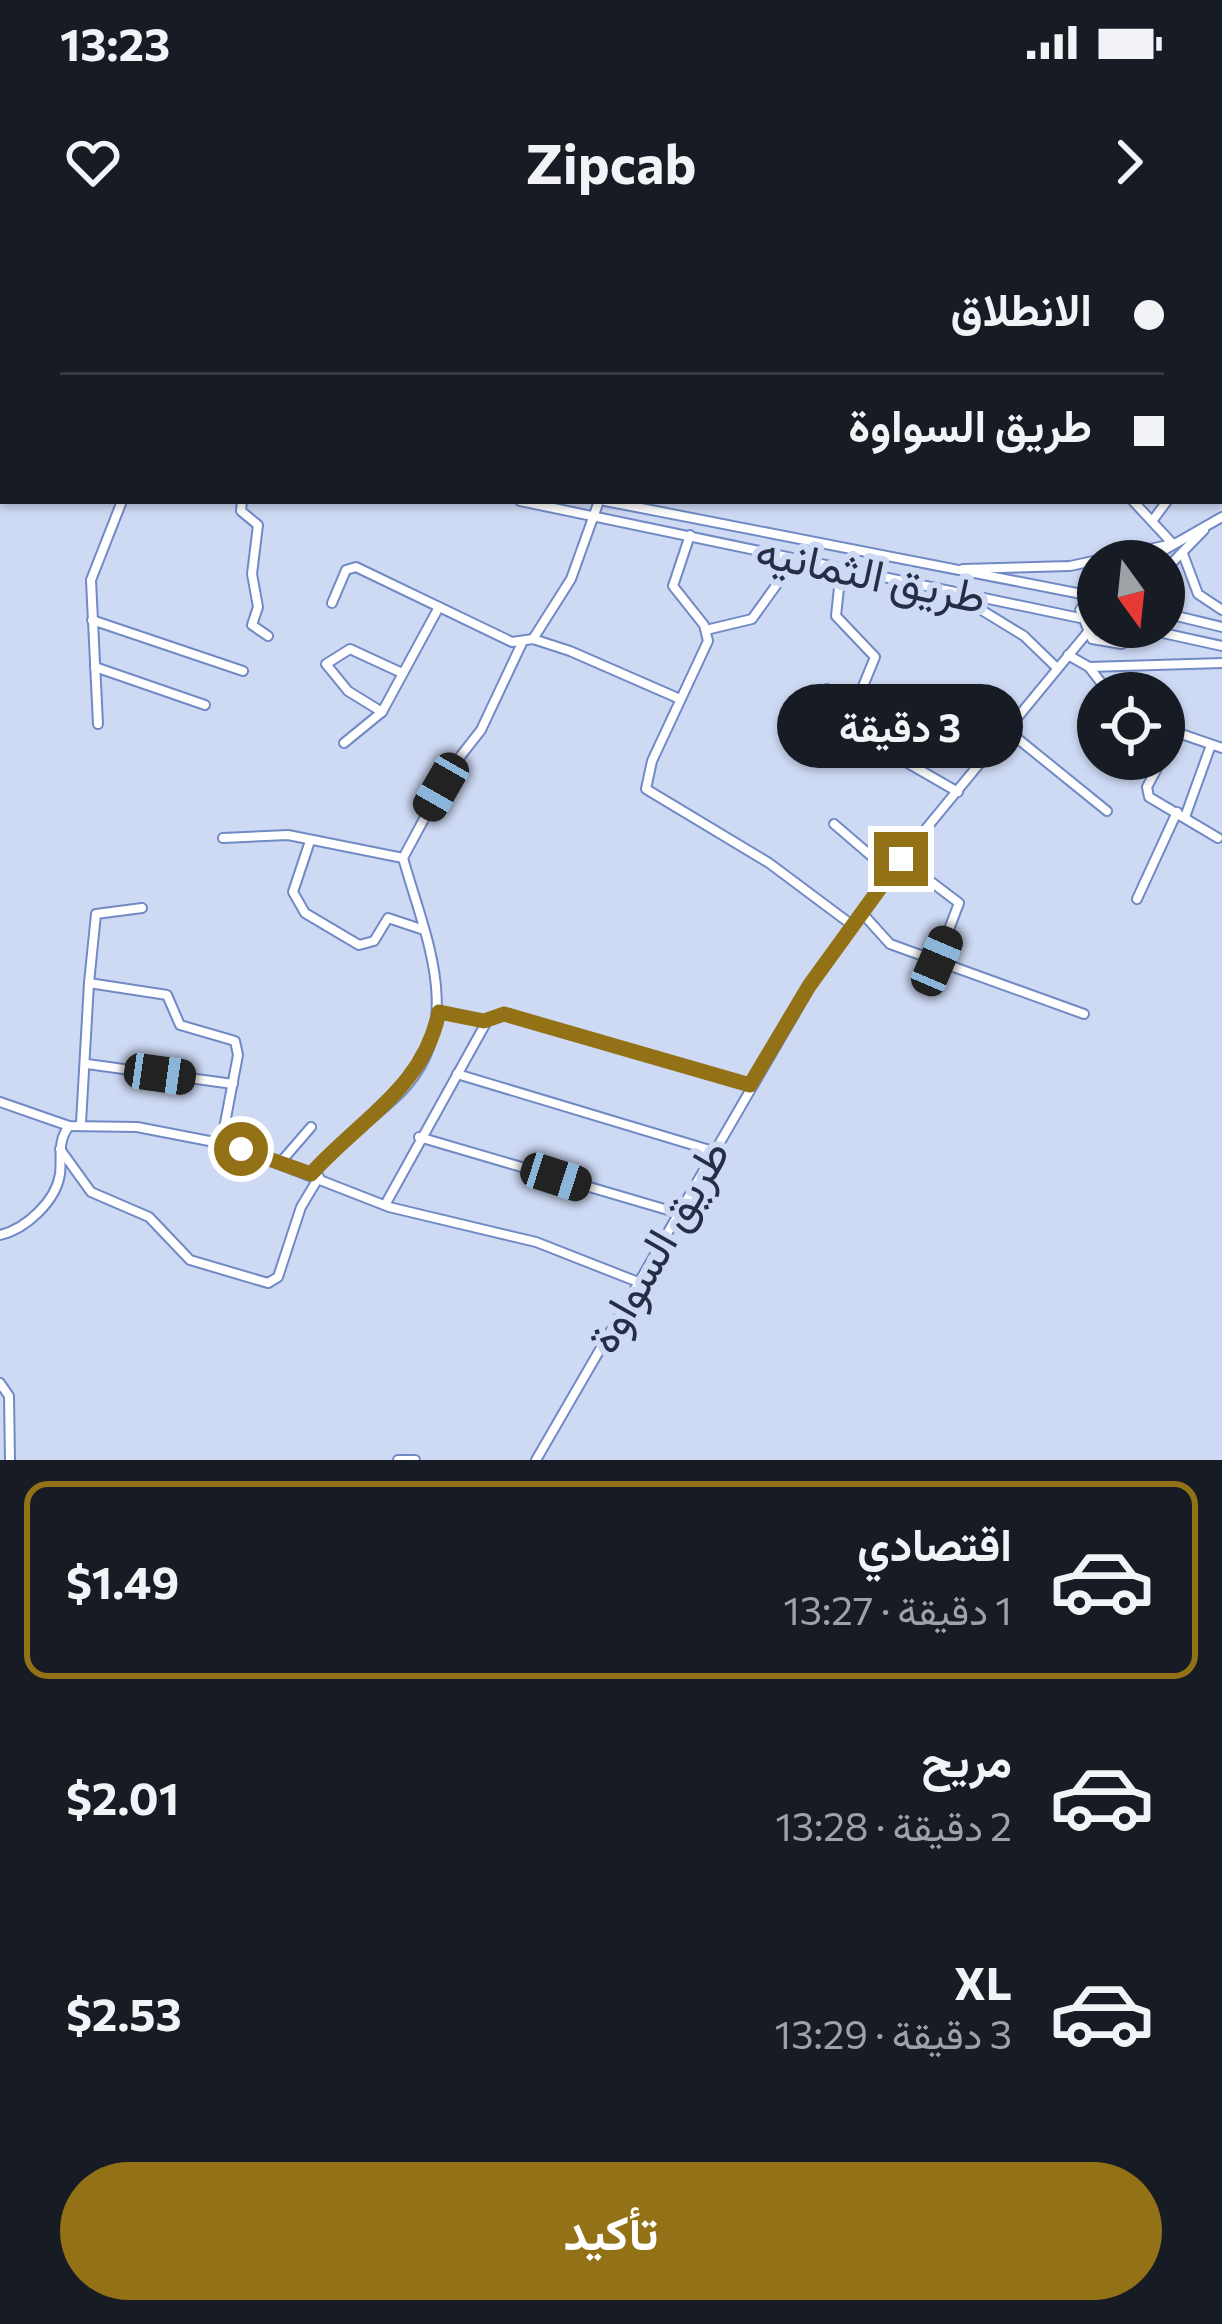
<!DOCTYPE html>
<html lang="ar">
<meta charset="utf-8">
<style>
body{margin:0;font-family:Commissioner,Vazirmatn,sans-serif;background:#242831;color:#f1f3f6;direction:rtl;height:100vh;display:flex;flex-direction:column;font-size:45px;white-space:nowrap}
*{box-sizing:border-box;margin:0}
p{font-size:39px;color:#9ea1a6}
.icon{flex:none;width:66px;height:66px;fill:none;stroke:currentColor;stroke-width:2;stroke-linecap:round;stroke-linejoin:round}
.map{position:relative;height:1220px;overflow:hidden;direction:ltr}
.details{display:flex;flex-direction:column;background:#171b24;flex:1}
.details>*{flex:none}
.hud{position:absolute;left:0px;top:0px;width:1224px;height:264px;box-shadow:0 3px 9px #0004;direction:rtl;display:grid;align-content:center;height:264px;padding:0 60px;background:#171b24}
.needle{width:78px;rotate:165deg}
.controls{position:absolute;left:1077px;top:300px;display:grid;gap:24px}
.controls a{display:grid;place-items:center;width:108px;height:108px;border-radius:50%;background:#171b24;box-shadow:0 3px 9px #0004;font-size:60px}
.end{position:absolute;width:54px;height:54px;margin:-27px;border:15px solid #927117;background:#fff;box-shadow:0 0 0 6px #fff}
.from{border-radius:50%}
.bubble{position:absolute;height:84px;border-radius:42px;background:#171b24;box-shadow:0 3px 9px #0004;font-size:39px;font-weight:700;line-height:84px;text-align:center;direction:rtl}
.car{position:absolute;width:36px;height:72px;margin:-36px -18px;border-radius:15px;box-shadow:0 0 9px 3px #0007;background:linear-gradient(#222 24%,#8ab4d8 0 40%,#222 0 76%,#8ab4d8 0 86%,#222 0)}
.hud b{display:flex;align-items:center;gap:42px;height:114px;font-size:45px}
.hud b+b{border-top:3px solid #363941}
.hud i{width:30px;height:30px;background:#f1f3f6}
ul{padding:21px 0 0;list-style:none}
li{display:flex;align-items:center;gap:36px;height:198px;margin:0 24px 18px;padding:0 36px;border:6px solid transparent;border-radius:24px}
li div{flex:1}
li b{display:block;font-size:45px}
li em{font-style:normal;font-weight:700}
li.on{border-color:#927117}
li>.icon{width:108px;height:108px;stroke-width:1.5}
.primary-button{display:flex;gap:24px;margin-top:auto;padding:24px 60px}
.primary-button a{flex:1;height:138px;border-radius:72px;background:#927117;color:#fff;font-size:48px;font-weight:700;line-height:138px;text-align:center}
.status{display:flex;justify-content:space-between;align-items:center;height:84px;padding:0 60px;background:#171b24;direction:ltr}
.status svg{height:33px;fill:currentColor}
header{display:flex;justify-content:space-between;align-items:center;height:156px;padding:0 60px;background:#171b24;font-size:54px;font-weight:700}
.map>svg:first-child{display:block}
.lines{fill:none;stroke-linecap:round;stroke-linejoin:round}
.minor-casing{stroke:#718ac5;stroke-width:12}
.minor{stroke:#fff;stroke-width:8}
.route{stroke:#927117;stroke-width:15}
.labels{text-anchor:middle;stroke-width:12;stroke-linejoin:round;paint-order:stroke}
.street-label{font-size:45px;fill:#242e47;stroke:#cedaf4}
</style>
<div class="status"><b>13:23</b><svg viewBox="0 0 49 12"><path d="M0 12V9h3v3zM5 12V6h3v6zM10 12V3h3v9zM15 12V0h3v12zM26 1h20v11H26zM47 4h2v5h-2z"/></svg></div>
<header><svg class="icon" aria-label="forward" viewBox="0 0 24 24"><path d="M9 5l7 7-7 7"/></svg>Zipcab<svg class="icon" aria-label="heart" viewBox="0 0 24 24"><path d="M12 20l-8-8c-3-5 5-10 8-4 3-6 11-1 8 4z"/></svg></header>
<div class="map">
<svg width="1222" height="1220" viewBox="0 0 1222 1220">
<rect width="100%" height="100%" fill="#cedaf4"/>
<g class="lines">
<defs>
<g id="minor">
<path d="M171 0V3"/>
<path d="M641 0V3"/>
<path d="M695 0 729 3"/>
<path d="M937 0 938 3"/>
<path d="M1101 0 1105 3"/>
<path d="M78 3V0"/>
<path d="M1138 3 1140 0"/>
<path d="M1221 27 1222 25"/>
<path d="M1221 76H1222"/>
<path d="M1221 200H1222"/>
<path d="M0 216H3"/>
<path d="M0 231H3"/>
<path d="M1221 258H1222"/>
<path d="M242 261 241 271 258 285 252 334 258 367 252 385 268 396"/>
<path d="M520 261 1080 378"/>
<path d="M605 261 1087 355"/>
<path d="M1133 261 1172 303"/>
<path d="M1153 280 1167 261"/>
<path d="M690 295 673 346 704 385 708 401 652 521 646 549 769 623 852 685"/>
<path d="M1183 314 1198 354 1222 370"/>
<path d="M1145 321 1222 277"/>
<path d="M841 329 836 376 875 417 859 456"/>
<path d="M963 329 1070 326 1168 305"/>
<path d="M1164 331 1204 290"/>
<path d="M1098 346 1080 370 1092 399 1122 404 1140 387"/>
<path d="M957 355 1024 396 1057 428"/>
<path d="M332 363 346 330 356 327 512 402 533 399 570 411 680 459"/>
<path d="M1164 373 1222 387"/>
<path d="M92 380 243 431"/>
<path d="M1140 388 1222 406"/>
<path d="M706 390 752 379 795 319"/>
<path d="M533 399 571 339 599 261"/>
<path d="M1068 415 1089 427 1109 453"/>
<path d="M95 427 205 465"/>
<path d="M1089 427 1222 423"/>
<path d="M827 449 845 459H868L989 511"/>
<path d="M854 457 847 477 852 491 958 552"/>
<path d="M382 472 348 451 326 424 350 409 402 433"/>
<path d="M98 484 91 340 122 261"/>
<path d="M1164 488 1222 508"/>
<path d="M1007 490 1107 571"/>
<path d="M344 503 382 472 439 367"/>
<path d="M1164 515 1176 493"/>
<path d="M1162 519 1147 547 1149 557 1218 598"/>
<path d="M1185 577 1211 505"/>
<path d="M834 584 891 633"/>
<path d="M223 598 288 595 403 618"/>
<path d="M310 601 293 652 305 673 359 705 374 701 388 678 424 690"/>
<path d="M901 619 959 663 937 721"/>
<path d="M1137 659 1177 572"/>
<path d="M862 673 890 704 1084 774"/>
<path d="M89 743 96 674 142 668"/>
<path d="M439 772 484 781 504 774 750 845"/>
<path d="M87 824 233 844"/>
<path d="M457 834 713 911"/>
<path d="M0 862 69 886 137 887 230 905 389 967 536 1002 638 1042"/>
<path d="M81 883 89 743 167 755 180 785 235 801 238 815 221 904"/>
<path d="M419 897 678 973"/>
<path d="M60 909 91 952 149 977 190 1020 268 1043 278 1037 301 967 319 937"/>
<path d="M280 923 311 887"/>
<path d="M311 934C338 903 371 881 400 853 468 784 425 697 403 618L452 527 481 490 522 403"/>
<path d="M385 965 487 781"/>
<path d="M0 995C26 989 56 961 60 934 62 915 57 902 69 886"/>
<path d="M0 1143 9 1156 10 1220"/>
<path d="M398 1220H415"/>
<path d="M536 1220 821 728 901 619 1087 393"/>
</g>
</defs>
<use href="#minor" class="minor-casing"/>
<use href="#minor" class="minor"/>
</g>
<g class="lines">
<path class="route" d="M241 909 311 934C360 879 423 849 439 772L484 781 504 774 750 845 809 746 901 619"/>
</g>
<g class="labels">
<g class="street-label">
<text transform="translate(871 334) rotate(12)" y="16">طريق الثمانيه</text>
<text transform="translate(658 1006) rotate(-60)" y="16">طريق السواوة</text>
</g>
</g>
</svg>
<div class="controls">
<a><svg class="needle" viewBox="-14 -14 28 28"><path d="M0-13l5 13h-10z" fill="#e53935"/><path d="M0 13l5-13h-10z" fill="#9ea1a6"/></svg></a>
<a><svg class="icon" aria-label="locate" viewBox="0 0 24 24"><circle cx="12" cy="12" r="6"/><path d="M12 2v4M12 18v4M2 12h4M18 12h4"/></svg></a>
</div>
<i class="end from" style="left:241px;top:909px"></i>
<i class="end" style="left:901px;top:619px"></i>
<div class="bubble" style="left:777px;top:444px;width:246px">3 دقيقة</div>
<i class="car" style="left:441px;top:547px;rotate:210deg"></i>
<i class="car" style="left:937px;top:721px;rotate:23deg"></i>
<i class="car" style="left:160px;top:834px;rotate:98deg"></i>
<i class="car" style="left:556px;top:937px;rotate:108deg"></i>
<div class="hud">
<b><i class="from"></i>الانطلاق</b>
<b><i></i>طريق السواوة</b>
</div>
</div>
<section class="details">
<ul>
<li class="on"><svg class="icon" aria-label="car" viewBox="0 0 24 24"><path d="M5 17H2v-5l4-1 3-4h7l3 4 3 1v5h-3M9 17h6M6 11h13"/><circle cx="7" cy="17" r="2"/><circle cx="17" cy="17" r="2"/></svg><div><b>اقتصادي</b><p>1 دقيقة · 13:27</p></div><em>$1.49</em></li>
<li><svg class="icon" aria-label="car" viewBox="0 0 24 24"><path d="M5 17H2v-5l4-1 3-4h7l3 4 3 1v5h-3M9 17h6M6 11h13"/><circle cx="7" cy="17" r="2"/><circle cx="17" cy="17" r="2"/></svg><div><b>مريح</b><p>2 دقيقة · 13:28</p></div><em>$2.01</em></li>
<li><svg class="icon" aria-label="car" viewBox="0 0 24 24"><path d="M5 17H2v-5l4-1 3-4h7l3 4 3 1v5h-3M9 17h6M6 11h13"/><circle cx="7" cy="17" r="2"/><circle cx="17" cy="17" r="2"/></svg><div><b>XL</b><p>3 دقيقة · 13:29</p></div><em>$2.53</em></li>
</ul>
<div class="primary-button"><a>تأكيد</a></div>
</section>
